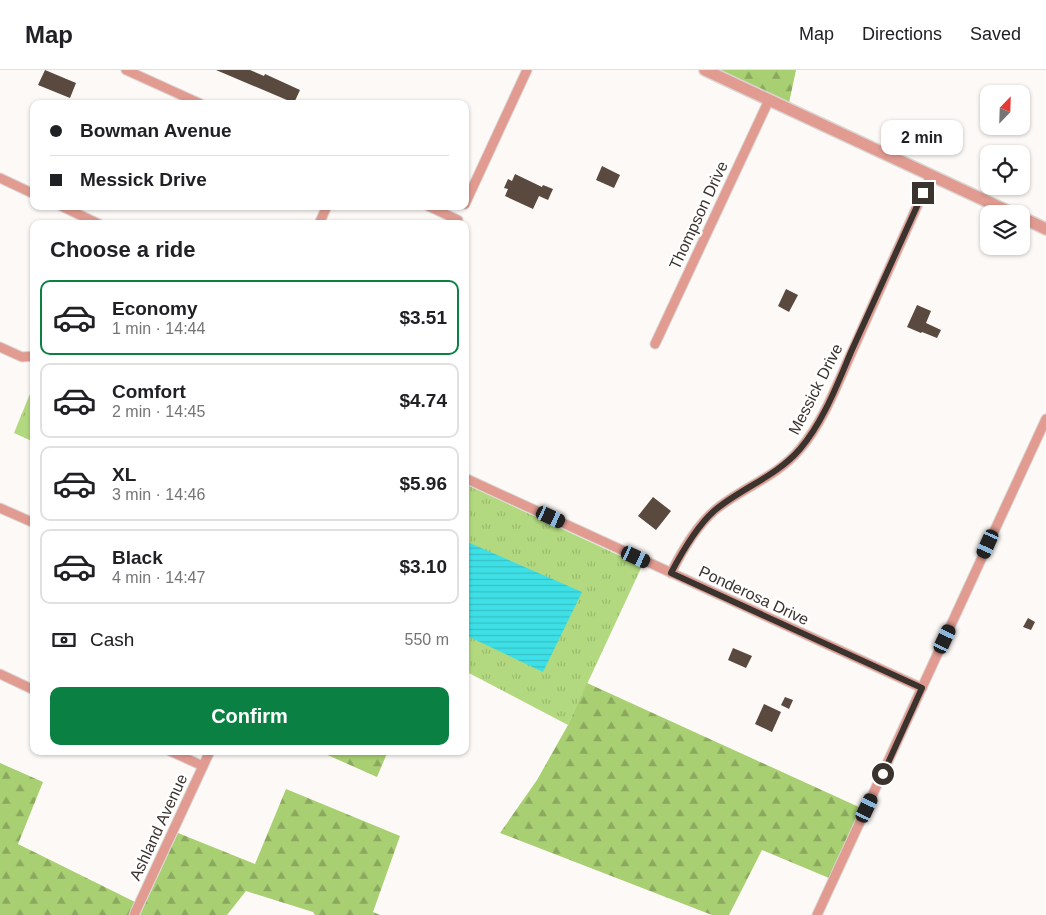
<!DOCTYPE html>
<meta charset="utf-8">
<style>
body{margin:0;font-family:Arial,sans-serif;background:#f2f2f2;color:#202124;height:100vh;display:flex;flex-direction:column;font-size:19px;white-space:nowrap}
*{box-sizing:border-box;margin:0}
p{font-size:16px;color:#757577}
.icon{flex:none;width:28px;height:28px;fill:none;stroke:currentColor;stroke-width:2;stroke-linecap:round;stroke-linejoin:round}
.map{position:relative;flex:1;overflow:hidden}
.side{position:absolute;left:30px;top:150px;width:439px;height:535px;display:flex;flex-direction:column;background:#fff;border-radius:10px;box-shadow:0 1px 4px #0004}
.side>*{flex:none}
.banner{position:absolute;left:30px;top:30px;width:439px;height:110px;border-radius:10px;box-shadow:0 1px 4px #0004;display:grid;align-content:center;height:110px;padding:0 20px;background:#fff}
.needle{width:32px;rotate:23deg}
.fabs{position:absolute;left:980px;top:15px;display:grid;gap:10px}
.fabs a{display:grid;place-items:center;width:50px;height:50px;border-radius:10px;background:#fff;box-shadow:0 1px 4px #0004;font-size:25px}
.end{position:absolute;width:22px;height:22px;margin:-11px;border:6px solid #3b332e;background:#fff;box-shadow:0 0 0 2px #fff}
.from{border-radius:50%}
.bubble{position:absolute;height:35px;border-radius:10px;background:#fff;box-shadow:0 1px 4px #0004;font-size:16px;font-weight:800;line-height:35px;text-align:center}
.car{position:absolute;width:15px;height:30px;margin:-15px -8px;border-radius:6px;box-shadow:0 0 4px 1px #0007;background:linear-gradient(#222 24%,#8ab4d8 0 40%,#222 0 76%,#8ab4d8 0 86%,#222 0)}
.banner b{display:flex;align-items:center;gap:18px;height:48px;font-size:19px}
.banner b+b{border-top:1px solid #e0e0e0}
.banner i{width:12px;height:12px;background:#202124}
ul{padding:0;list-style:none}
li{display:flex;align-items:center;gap:15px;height:75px;margin:0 10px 8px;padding:0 10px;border:2px solid #e0e0e0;border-radius:10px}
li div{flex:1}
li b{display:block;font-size:19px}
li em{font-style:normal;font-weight:800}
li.on{border-color:#0b8043}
li>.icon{width:45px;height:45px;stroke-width:1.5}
h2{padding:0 20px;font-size:22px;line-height:60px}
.pay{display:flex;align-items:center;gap:12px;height:55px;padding:0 20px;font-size:19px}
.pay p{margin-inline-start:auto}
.cta{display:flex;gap:10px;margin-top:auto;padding:10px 20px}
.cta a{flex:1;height:58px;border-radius:10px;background:#0b8043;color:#fff;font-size:20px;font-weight:800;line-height:58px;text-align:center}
header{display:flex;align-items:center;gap:30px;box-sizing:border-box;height:70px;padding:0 25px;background:#fff;border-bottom:1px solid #e0e0e0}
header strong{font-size:24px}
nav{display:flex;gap:28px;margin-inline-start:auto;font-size:18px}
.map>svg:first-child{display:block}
.grass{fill:url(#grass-tufts)}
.forest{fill:url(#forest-firs)}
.water{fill:url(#water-rules)}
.building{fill:#5a493e}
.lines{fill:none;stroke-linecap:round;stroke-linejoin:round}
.minor-casing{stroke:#dad5d2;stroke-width:11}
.tertiary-casing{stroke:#dad5d2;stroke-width:14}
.minor{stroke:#e19b91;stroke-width:9}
.tertiary{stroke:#e19b91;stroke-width:11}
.route{stroke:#3b332e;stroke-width:6}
.labels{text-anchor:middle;stroke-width:5;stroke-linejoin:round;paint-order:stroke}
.street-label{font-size:16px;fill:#3b332e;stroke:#fff}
</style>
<header>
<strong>Map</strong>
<nav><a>Map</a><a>Directions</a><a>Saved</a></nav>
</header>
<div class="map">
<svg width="1046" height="845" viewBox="0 0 1046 845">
<defs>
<pattern id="grass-tufts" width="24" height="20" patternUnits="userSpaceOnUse" patternTransform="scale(1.25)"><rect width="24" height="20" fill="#b2d97f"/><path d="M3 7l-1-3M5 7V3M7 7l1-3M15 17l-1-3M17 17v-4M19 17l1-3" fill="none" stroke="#9abb6e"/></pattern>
<pattern id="forest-firs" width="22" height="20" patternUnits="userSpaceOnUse" patternTransform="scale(1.25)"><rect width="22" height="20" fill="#a8cf72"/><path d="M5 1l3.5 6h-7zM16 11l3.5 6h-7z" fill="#8aa95e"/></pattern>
<pattern id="water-rules" width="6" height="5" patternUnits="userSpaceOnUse" patternTransform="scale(1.25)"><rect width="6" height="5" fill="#3de0e6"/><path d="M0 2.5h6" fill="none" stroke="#37c1c6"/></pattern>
</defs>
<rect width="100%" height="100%" fill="#fdf9f6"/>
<g class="grass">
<path d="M34 314V372L14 363Z"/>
<path d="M465 414 642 496 568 655 465 601Z"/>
</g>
<g class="forest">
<path d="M719 0H796L789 33Z"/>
<path d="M587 613 861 738 829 808 762 780 729 845H712L500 763 537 710 568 655Z"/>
<path d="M324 681H388L377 707 323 683Z"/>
<path d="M0 693 43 712 18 774 135 832 129 845H0Z"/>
<path d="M286 719 400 766 373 842 380 845H315L313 842 246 821 227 845H140L178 763 255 794Z"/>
</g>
<path class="water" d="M465 471 582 522 543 602 465 565Z"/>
<g class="building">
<path d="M45 0 76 13 70 28 38 15Z"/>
<path d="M216 0H250L264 6 265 4 300 20 294 33Z"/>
<path d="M602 96 620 105 614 118 596 110Z"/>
<path d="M515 104 542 117 543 115 553 119 548 130 539 126 533 139 505 126 508 119 504 118 508 109 512 111Z"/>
<path d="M786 219 798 225 789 242 778 236Z"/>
<path d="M917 235 931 241 926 253 941 260 937 268 922 262 921 263 907 257Z"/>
<path d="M653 427 671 441 656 460 638 446Z"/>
<path d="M1028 548 1035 552 1031 560 1023 557Z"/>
<path d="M733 578 752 586 746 598 728 590Z"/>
<path d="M785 627 793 630 789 639 781 635Z"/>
<path d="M764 634 781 642 772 662 755 654Z"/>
</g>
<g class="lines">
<defs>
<g id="minor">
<path d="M126 0 201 34"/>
<path d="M0 108 34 124"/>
<path d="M465 134 527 0"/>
<path d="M61 136 99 154"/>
<path d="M428 136 458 150"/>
<path d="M319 154 327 136"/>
<path d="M655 274 769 30"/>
<path d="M0 277 22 287 34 286"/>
<path d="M465 408 922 618"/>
<path d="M0 438 34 453"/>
<path d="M671 503C681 483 697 456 714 441 742 417 776 408 800 379 825 350 839 309 855 275 880 218 906 162 931 105"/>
<path d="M0 604 34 620"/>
<path d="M170 681 203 696"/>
<path d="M134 845 210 681"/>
<path d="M817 845 1046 349"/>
</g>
<g id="tertiary">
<path d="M705 0 1014 144"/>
<path d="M1021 147 1046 159"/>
</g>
</defs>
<use href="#minor" class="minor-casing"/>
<use href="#tertiary" class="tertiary-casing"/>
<use href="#minor" class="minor"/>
<use href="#tertiary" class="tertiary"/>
</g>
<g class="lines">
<path class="route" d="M883 704 922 618 671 503C682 482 696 457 714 441 741 418 776 407 800 379 823 352 837 315 851 282 875 229 899 176 923 123"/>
</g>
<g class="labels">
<g class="street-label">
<text transform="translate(698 145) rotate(-65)" y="6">Thompson Drive</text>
<text transform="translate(815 319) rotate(-63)" y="6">Messick Drive</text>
<text transform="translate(754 525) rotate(25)" y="6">Ponderosa Drive</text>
<text transform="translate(158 757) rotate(-65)" y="6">Ashland Avenue</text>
</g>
</g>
</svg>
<div class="fabs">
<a><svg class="needle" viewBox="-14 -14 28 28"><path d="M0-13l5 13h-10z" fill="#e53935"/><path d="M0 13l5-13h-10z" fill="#757577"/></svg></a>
<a><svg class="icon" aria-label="locate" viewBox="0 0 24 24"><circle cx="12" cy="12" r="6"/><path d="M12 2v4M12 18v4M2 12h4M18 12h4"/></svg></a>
<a><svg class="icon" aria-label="layers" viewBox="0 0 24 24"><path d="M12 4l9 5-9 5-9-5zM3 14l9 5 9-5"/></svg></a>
</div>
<i class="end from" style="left:883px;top:704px"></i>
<i class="end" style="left:923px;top:123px"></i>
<div class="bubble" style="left:881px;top:50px;width:82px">2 min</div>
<i class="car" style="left:551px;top:447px;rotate:115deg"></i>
<i class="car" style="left:988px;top:474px;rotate:204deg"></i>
<i class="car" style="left:636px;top:487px;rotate:115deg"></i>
<i class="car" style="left:945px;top:569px;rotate:25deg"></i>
<i class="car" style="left:867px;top:738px;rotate:25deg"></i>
<div class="banner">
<b><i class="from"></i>Bowman Avenue</b>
<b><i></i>Messick Drive</b>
</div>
<section class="side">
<h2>Choose a ride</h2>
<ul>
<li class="on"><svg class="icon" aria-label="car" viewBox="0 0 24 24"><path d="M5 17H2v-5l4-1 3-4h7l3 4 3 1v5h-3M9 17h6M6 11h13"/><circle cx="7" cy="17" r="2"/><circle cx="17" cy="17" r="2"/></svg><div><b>Economy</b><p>1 min · 14:44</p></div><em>$3.51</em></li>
<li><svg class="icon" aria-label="car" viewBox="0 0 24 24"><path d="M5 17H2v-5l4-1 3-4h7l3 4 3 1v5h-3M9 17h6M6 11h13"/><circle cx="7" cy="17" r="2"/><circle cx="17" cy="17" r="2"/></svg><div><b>Comfort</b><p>2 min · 14:45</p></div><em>$4.74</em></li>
<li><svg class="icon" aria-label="car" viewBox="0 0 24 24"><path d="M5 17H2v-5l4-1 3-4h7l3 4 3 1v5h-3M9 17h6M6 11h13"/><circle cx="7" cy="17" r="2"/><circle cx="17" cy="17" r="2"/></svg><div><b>XL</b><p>3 min · 14:46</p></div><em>$5.96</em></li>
<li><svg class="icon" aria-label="car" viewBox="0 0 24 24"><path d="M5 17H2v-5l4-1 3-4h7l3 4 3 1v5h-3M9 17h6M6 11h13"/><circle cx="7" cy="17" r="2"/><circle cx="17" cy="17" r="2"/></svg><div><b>Black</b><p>4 min · 14:47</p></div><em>$3.10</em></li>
</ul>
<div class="pay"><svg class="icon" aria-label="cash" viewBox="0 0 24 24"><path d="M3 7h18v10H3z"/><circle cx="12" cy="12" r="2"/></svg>Cash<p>550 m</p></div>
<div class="cta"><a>Confirm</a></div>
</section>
</div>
